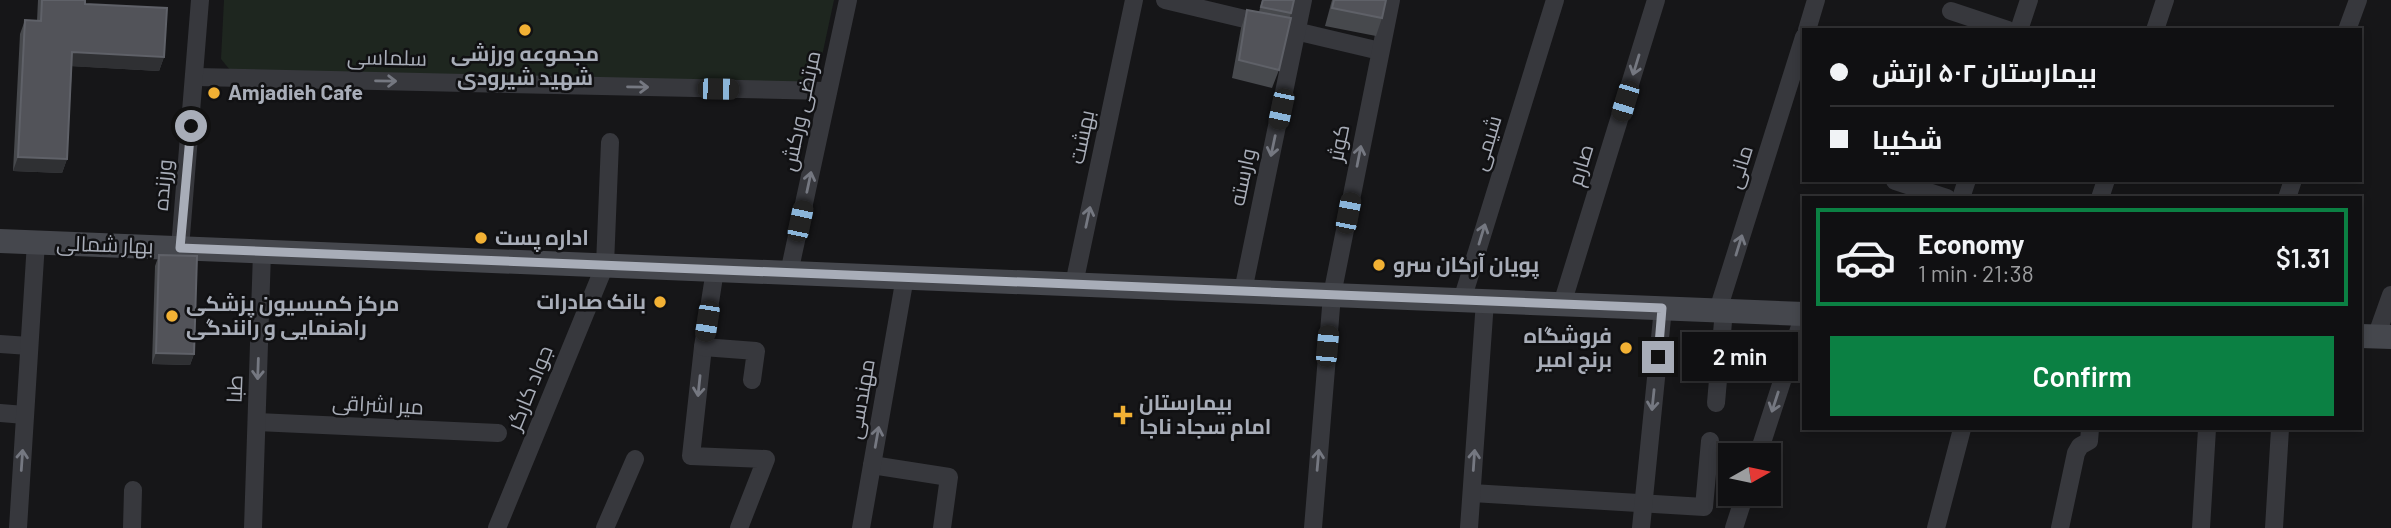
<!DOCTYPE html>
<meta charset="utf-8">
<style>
body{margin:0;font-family:Barlow,Cairo,sans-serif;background:#1e1e20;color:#f1f3f6;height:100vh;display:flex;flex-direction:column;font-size:26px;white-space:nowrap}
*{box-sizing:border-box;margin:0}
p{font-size:23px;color:#9c9d9f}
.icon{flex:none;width:38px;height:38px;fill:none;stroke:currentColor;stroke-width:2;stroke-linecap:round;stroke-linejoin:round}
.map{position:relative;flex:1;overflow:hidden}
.panel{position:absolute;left:1802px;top:196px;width:560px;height:234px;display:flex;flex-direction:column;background:#101012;border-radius:0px;box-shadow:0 4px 10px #0003,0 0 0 2px #303032}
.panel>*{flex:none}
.guide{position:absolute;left:1802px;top:28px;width:560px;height:154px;border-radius:0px;box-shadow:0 4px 10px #0003,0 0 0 2px #303032;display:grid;align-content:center;height:154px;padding:0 28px;background:#101012}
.needle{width:46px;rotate:81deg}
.fabs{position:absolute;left:1718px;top:443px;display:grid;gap:14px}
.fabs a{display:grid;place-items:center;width:63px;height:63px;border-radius:0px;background:#101012;box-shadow:0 4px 10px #0003,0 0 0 2px #303032;font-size:35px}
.end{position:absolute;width:32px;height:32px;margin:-16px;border:9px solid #a8adb8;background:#111;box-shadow:0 0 0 4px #111}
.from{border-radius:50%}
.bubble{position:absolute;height:49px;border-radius:0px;background:#101012;box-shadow:0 4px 10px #0003,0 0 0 2px #303032;font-size:23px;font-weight:600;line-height:49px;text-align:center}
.car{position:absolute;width:21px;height:42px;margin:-21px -10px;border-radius:9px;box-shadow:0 0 5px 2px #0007;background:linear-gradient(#222 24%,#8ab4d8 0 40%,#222 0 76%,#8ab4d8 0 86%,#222 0)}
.guide b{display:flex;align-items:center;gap:24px;height:66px;font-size:26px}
.guide b+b{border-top:2px solid #303032}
.guide i{width:18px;height:18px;background:#f1f3f6}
ul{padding:12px 0 0;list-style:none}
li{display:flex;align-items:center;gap:21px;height:98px;margin:0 14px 10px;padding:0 14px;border:4px solid transparent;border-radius:0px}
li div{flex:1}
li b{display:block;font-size:26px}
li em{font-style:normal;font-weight:600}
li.active{border-color:#0b8043}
li>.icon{width:63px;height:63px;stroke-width:1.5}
.button{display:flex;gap:14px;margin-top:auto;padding:14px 28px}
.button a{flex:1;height:80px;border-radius:0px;background:#0b8043;color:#fff;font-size:28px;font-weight:600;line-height:80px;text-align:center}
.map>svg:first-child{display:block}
.green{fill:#1e261f}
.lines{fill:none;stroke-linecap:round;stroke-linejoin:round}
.minor{stroke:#37383d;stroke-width:18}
.secondary{stroke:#45474d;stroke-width:24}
.wall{fill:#47494d}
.shaded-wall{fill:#2f3033}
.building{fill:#525359;stroke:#5f6168;stroke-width:2}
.oneway{stroke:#757881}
.route{stroke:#a8adb8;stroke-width:9}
.poi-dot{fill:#f2b134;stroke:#111113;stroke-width:2.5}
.labels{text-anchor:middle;stroke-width:5;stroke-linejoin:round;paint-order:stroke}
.poi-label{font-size:21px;font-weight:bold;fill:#a8adb8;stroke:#111113;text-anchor:start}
.street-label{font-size:21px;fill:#a8adb8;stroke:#111113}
</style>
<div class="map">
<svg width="2391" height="528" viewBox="0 0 2391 528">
<rect width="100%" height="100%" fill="#161618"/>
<path class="green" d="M224 0H834L816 84 230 70 221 59Z"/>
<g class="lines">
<g class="minor">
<path d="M1165 0 1380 51"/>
<path d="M1951 11 2008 30"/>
<path d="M1807 30 1816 0"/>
<path d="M2019 30 2029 0"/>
<path d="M2155 30 2165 0"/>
<path d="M2347 30 2358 0"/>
<path d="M196 77 828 91"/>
<path d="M1895 181 1947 198"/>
<path d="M1961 198 1967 180"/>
<path d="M2100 198 2106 180"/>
<path d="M2287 198 2293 180"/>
<path d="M180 248 200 0"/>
<path d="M715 270 703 347 691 456 766 459 739 528"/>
<path d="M789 273 848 0"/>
<path d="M1074 284 1134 0"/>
<path d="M1243 291 1303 0"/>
<path d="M1462 300 1555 0"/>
<path d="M1562 304 1656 0"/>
<path d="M1718 310 1804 37"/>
<path d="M2376 337 2391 295"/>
<path d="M0 344 29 346"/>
<path d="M703 347 756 351 752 380"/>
<path d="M1716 403 1724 310"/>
<path d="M0 413 25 415"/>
<path d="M257 422 498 433"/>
<path d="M1758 455 1804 314"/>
<path d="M872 465 949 477 942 528"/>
<path d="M1472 493 1704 507 1710 441"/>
<path d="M18 528 36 242"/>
<path d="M132 528 133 490"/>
<path d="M253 528 262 252"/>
<path d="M497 528 605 265 610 142"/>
<path d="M605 528 635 459"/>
<path d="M861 528 905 277"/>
<path d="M1313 528 1332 295 1391 0"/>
<path d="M1469 528 1485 301"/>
<path d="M1641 528 1663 308"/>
<path d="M1734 528 1745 494"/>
<path d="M1936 528 1962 429"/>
<path d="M2060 528 2076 453 2080 446 2089 441 2090 429"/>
<path d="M2201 528 2207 429"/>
<path d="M2274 528 2280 429"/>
</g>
<g class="secondary">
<path d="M0 241 1804 314"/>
<path d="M2361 336 2391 337"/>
</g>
</g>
<g class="wall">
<path d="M38 0H85V4L164 57 159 71 72 66 67 159 62 173 13 171 20 34 25 20 37 21Z"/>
<path d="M1262 0H1294L1279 70 1272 88 1232 78 1241 28 1247 10 1259 12Z"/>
<path d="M1332 0H1386L1382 18 1376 36 1325 26Z"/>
<path d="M159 255 194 354 190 365 152 364 155 266Z"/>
</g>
<g class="shaded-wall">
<path d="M72 52 164 57 159 71 67 66Z"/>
<path d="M18 157 67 159 62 173 13 171Z"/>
<path d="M156 353 194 354 190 365 152 364Z"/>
</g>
<g class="building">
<path d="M42 0H85V4L167 8 164 57 72 52 67 159 18 157 25 20 41 21Z"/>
<path d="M1263 0H1294L1291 13 1261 7Z"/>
<path d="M1334 0H1386L1382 18 1332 8Z"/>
<path d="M1247 10 1291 18 1279 70 1239 60Z"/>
<path d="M159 255 197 256 194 354 156 353Z"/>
</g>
<defs><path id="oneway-shaft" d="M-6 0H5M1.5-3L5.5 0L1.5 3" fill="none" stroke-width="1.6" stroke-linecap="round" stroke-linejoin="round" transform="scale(1.75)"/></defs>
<g class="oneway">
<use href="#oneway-shaft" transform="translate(1636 65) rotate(107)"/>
<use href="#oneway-shaft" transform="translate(386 81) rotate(1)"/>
<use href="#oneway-shaft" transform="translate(638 87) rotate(1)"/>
<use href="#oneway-shaft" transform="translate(1273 146) rotate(102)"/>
<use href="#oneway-shaft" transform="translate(1359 156) rotate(-79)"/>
<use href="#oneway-shaft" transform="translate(809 182) rotate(-78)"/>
<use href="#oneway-shaft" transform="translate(1088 217) rotate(-78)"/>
<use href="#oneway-shaft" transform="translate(1482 234) rotate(-73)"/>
<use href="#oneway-shaft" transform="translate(1739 245) rotate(-73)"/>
<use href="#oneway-shaft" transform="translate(258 369) rotate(92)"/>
<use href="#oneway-shaft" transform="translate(699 386) rotate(96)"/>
<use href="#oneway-shaft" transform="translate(1653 400) rotate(96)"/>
<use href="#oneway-shaft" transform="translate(1775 402) rotate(108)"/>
<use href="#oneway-shaft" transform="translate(877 437) rotate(-80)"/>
<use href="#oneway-shaft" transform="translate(22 460) rotate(-86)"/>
<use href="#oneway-shaft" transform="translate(1318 460) rotate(-85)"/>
<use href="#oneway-shaft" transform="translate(1474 460) rotate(-86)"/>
</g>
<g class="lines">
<path class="route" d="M191 126 180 248 1662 308 1658 357"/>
</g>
<g class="poi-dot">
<circle cx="525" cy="30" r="7"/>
<circle cx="214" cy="93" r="7"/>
<circle cx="481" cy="238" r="7"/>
<circle cx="1379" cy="265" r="7"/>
<circle cx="660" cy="302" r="7"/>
<circle cx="172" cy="316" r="7"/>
<circle cx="1626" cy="348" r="7"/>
<path d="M1119.5 404.5h7v7h7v7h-7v7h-7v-7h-7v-7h7z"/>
</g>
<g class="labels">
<g class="poi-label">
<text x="525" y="61" text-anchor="middle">مجموعه ورزشی<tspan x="525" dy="24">شهید شیرودی</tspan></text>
<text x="228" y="100">Amjadieh Cafe</text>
<text x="495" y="245">اداره پست</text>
<text x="1393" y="272">پویان آرکان سرو</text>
<text x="646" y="309" text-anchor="end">بانک صادرات</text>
<text x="186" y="311">مرکز کمیسیون پزشکی<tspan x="186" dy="24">راهنمایی و رانندگی</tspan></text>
<text x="1612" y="343" text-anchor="end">فروشگاه<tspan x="1612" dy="24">برنج امیر</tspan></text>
<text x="1139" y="410">بیمارستان<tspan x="1139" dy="24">امام سجاد ناجا</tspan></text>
</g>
<g class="street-label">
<text transform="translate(387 58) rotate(1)" y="7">سلماسی</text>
<text transform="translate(801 111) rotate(-78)" y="7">مرتضی ورکش</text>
<text transform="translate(1082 137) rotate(-78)" y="7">بهشت</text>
<text transform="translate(1339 143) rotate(-79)" y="7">کوثر</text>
<text transform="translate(1487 143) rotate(-73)" y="7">شیمی</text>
<text transform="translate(1581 165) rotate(-73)" y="7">صارم</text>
<text transform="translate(1740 167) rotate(-73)" y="7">مانی</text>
<text transform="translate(1243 177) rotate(-78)" y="7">وارسته</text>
<text transform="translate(163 185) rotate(-85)" y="7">ورزنده</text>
<text transform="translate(105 245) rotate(2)" y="7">بهار شمالی</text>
<text transform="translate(530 388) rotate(-68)" y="7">جواد کارگر</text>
<text transform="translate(235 389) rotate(-88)" y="7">طبا</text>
<text transform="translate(861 399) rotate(-80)" y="7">مهندسی</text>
<text transform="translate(378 405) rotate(3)" y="7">میر اشراقی</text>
</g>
</g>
</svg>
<div class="fabs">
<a><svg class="needle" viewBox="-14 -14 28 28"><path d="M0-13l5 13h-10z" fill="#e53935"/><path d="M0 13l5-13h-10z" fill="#9c9d9f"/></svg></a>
</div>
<i class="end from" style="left:191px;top:126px"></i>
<i class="end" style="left:1658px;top:357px"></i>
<div class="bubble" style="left:1682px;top:332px;width:116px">2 min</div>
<i class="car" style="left:718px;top:89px;rotate:91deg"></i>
<i class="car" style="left:1625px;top:101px;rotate:197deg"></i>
<i class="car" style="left:1281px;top:109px;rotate:192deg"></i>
<i class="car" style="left:1348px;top:213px;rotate:11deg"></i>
<i class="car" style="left:800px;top:221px;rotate:12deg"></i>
<i class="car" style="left:707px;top:321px;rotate:189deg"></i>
<i class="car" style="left:1327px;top:346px;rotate:5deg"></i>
<div class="guide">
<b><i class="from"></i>بیمارستان ۵۰۲ ارتش</b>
<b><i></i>شکیبا</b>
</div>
<section class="panel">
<ul>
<li class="active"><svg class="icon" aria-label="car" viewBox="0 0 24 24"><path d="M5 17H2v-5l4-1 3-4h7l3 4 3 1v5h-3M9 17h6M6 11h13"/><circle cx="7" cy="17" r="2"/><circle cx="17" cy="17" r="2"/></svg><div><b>Economy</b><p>1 min · 21:38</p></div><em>$1.31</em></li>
</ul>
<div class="button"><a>Confirm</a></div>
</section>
</div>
